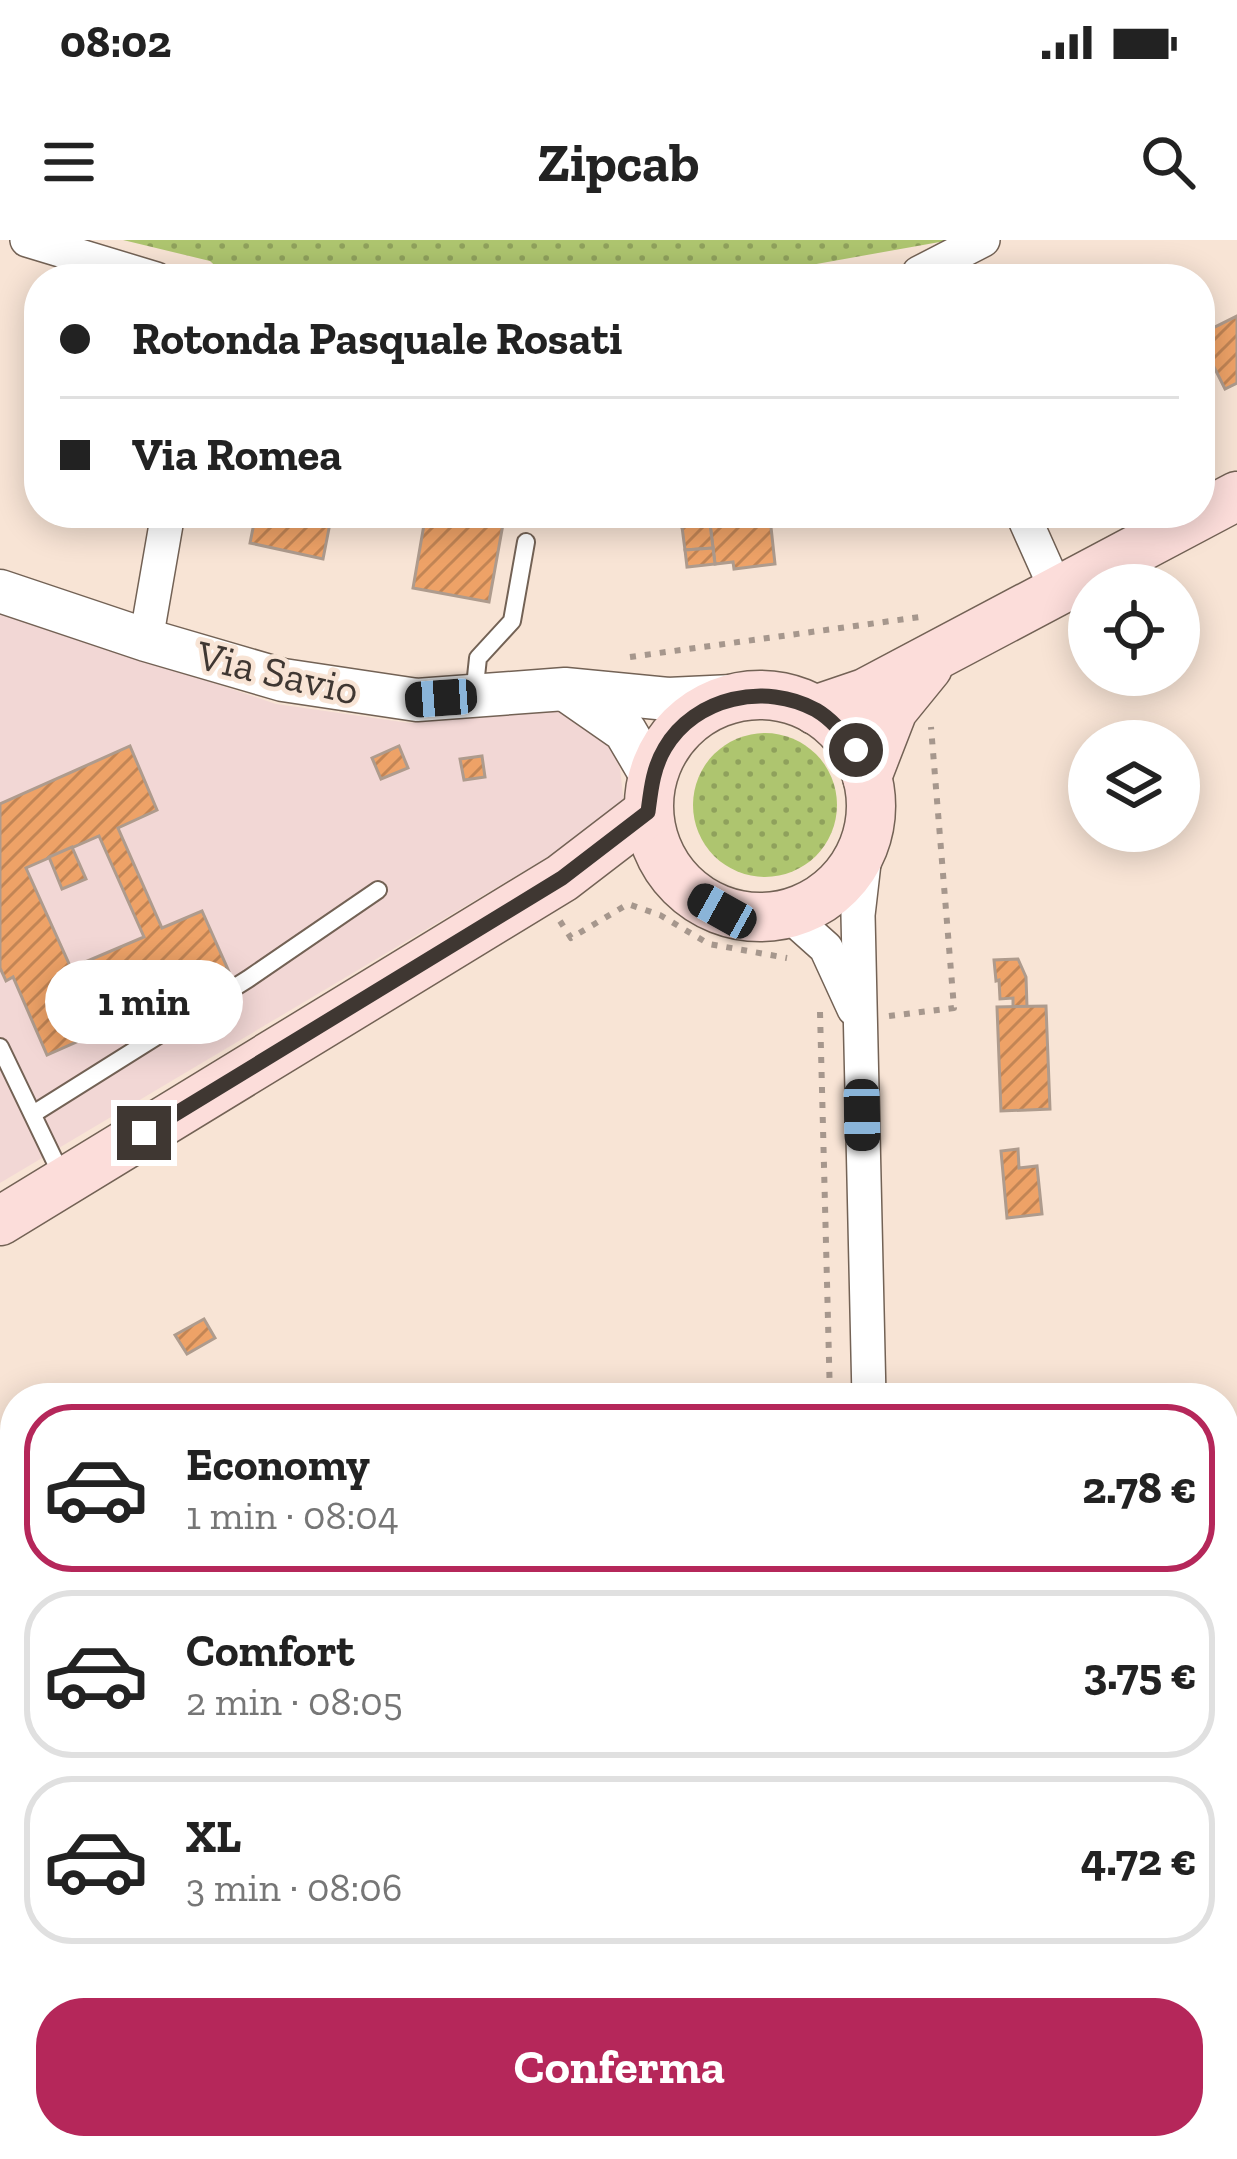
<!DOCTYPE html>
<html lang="it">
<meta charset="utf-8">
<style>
body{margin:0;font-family:"Zilla Slab",serif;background:#f6f6f6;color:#222;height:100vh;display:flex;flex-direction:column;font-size:45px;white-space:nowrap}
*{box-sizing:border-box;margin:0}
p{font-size:39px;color:#767676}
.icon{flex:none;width:66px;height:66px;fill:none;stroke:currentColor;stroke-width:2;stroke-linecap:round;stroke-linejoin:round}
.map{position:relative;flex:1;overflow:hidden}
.sheet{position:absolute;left:0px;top:1143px;width:1239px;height:777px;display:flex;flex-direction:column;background:#fff;border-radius:48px 48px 0 0;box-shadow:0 6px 30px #0003}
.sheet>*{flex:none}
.top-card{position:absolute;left:24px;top:24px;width:1191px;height:264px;border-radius:48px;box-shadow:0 6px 30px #0003;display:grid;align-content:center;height:264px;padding:0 36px;background:#fff}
.tools{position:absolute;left:1068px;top:324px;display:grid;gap:24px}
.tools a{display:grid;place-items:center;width:132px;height:132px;border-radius:50%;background:#fff;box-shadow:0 6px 30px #0003;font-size:60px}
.end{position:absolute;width:54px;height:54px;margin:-27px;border:15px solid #3f3732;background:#fff;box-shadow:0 0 0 6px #fff}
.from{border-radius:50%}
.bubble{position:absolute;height:84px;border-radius:42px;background:#fff;box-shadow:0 6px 30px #0003;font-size:39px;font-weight:700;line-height:84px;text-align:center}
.car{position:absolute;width:36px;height:72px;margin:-36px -18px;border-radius:15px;box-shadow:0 0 9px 3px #0007;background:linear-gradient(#222 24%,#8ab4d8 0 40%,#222 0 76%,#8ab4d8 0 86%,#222 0)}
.top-card b{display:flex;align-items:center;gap:42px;height:114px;font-size:45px}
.top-card b+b{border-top:3px solid #e0e0e0}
.top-card i{width:30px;height:30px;background:#222}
ul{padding:21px 0 0;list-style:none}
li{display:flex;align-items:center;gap:36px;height:168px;margin:0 24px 18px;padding:0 12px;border:6px solid #e0e0e0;border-radius:48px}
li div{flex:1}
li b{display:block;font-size:45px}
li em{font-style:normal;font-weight:700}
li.on{border-color:#b5275a}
li>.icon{width:108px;height:108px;stroke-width:1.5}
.cta{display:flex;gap:24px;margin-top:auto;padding:24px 36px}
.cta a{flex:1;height:138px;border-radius:48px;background:#b5275a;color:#fff;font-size:48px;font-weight:700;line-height:138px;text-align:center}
.status{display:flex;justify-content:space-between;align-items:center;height:84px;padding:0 60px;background:#fff;direction:ltr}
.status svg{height:33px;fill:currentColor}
header{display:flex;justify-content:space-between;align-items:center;height:156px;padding:0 36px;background:#fff;font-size:54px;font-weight:700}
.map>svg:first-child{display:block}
.education{fill:#f2d7d5}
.grass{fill:url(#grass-dots)}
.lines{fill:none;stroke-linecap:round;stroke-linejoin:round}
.canal{stroke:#4cd6e4;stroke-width:33}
.building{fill:url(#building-hatch);stroke:#ae9b8d;stroke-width:3;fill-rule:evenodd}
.service-casing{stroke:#736255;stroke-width:20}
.minor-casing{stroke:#736255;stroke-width:36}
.tertiary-casing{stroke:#736255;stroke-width:45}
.secondary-casing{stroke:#736255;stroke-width:51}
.path{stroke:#a6978d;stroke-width:6;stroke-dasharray:6 9;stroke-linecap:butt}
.service{stroke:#fff;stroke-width:16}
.minor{stroke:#fff;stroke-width:33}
.tertiary{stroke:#fff;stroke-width:42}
.secondary{stroke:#fcddda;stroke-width:48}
.route{stroke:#3f3732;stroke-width:15}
.labels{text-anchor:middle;stroke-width:9;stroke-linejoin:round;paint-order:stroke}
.street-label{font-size:42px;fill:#3f3732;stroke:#f8e4d5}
</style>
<div class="status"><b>08:02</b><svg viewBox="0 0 49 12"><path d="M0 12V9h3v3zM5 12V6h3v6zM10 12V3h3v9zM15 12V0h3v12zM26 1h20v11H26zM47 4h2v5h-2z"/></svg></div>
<header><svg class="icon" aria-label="menu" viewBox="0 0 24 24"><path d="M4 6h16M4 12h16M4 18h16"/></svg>Zipcab<svg class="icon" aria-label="search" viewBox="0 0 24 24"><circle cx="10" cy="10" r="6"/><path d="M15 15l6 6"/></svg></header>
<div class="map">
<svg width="1237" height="1919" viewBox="0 0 1237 1919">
<defs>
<pattern id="grass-dots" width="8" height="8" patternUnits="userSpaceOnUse" patternTransform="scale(3)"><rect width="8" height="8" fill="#aec56f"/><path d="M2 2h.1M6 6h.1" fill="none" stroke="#8fa15c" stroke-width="1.8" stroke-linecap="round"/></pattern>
<pattern id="building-hatch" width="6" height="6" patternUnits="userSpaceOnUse" patternTransform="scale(3)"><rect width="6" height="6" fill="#eea267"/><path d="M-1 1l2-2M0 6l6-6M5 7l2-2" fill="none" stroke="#c28555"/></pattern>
</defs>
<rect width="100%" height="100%" fill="#f8e4d5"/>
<path class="education" d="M0 371 276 464 409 483 553 466 608 502 619 521 624 563 605 583 0 943Z"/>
<g class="grass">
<path d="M123 0H951L732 39H229L210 21Z"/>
<circle cx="765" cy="565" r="72"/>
</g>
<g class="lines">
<g class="canal">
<path d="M1224 1569H1237"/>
<path d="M390 1919 415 1905"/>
</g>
</g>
<g class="building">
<path d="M1237 76V143L1225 149 1207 113 1213 109 1205 92Z"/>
<path d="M256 273H332L323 319 250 303Z"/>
<path d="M426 273H505L489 362 413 348Z"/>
<path d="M681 273H769L770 278 682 287Z"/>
<path d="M770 278 775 324 734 329 733 322 715 324 710 284Z"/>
<path d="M710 284 713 308 685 310 682 287Z"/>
<path d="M713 308 715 324 687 327 685 310Z"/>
<path d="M130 506 157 570 118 588 162 688 202 671 230 734 47 815 13 737 6 741 0 728V564ZM99 596 144 697 71 728 26 628Z"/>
<path d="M399 506 408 528 381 539 372 518Z"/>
<path d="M482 516 485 537 464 540 460 519Z"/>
<path d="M72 607 86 639 62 649 49 617Z"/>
<path d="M1018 719 1026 737 1027 767H1013V758L1000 759 999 740 996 741 994 720Z"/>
<path d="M1046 766 1050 869 1001 871 997 767Z"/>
<path d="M1018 909 1019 928 1037 926 1042 974 1007 978 1001 911Z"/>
<path d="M204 1079 215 1098 187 1114 175 1095Z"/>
<rect x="1224" y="1607" width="13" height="66"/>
</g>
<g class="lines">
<defs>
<g id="service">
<path d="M474 455 478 418 512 381 526 302"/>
<path d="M0 807 64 940"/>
<path d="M33 874 248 739 378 650"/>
</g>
<g id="minor">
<path d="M27 0 156 39"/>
<path d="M922 39 919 33 983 0"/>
<path d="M1022 273 1056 349"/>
<path d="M146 400 168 273"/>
<path d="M867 597 858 675 869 1158"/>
<path d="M788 674 826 708 854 769"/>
<path d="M1224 1898H1237"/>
<path d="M929 1905 932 1919"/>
</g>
<g id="tertiary">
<path d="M0 351 146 400 283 440 417 460 565 449 668 459 754 455"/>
<path d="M566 450 625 491 652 537"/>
</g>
<g id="secondary">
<circle cx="760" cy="566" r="111"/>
<path d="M815 470 865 453 1237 256"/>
<path d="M867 537 893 470 928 427"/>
<path d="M0 981 562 638 648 572"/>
</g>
</defs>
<use href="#service" class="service-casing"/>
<use href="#minor" class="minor-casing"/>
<use href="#tertiary" class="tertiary-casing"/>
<use href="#secondary" class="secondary-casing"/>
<g class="path">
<path d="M630 417 920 377"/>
<path d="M560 681 571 698 628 664 660 675 709 704 787 718"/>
<path d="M820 772 830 1158"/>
<path d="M889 776 954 768 931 487"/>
<path d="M885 1905 887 1919"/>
</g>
<use href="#service" class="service"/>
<use href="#minor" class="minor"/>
<use href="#tertiary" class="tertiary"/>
<use href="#secondary" class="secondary"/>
</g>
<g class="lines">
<path class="route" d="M144 893 562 638 648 572C651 549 653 528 665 508 695 457 765 442 816 470 833 480 844 495 856 510"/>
</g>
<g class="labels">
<g class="street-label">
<text transform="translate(278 432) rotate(13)" y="15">Via Savio</text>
</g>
</g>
</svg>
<div class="tools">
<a><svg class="icon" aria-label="locate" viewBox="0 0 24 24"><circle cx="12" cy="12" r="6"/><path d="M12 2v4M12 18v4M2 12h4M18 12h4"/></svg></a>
<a><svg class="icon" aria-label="layers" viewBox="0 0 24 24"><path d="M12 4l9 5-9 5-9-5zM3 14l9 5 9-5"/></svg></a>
</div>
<i class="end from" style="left:856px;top:510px"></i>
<i class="end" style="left:144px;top:893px"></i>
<div class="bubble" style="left:45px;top:720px;width:198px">1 min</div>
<i class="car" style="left:441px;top:458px;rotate:266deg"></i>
<i class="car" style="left:722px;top:671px;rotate:299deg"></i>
<i class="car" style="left:862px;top:875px;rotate:179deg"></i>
<div class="top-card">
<b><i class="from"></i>Rotonda Pasquale Rosati</b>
<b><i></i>Via Romea</b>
</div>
<section class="sheet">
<ul>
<li class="on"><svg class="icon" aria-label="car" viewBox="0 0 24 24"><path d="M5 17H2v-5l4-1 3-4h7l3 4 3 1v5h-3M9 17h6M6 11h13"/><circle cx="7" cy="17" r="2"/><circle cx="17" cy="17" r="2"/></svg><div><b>Economy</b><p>1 min · 08:04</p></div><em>2.78 €</em></li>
<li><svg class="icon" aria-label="car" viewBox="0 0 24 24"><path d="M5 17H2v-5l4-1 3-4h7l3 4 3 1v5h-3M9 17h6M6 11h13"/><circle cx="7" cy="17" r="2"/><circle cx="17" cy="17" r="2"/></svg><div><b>Comfort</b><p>2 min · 08:05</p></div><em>3.75 €</em></li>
<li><svg class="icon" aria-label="car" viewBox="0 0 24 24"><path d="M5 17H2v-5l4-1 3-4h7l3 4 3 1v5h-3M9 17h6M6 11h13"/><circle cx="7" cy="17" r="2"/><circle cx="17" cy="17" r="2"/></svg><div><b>XL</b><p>3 min · 08:06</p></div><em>4.72 €</em></li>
</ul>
<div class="cta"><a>Conferma</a></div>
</section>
</div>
